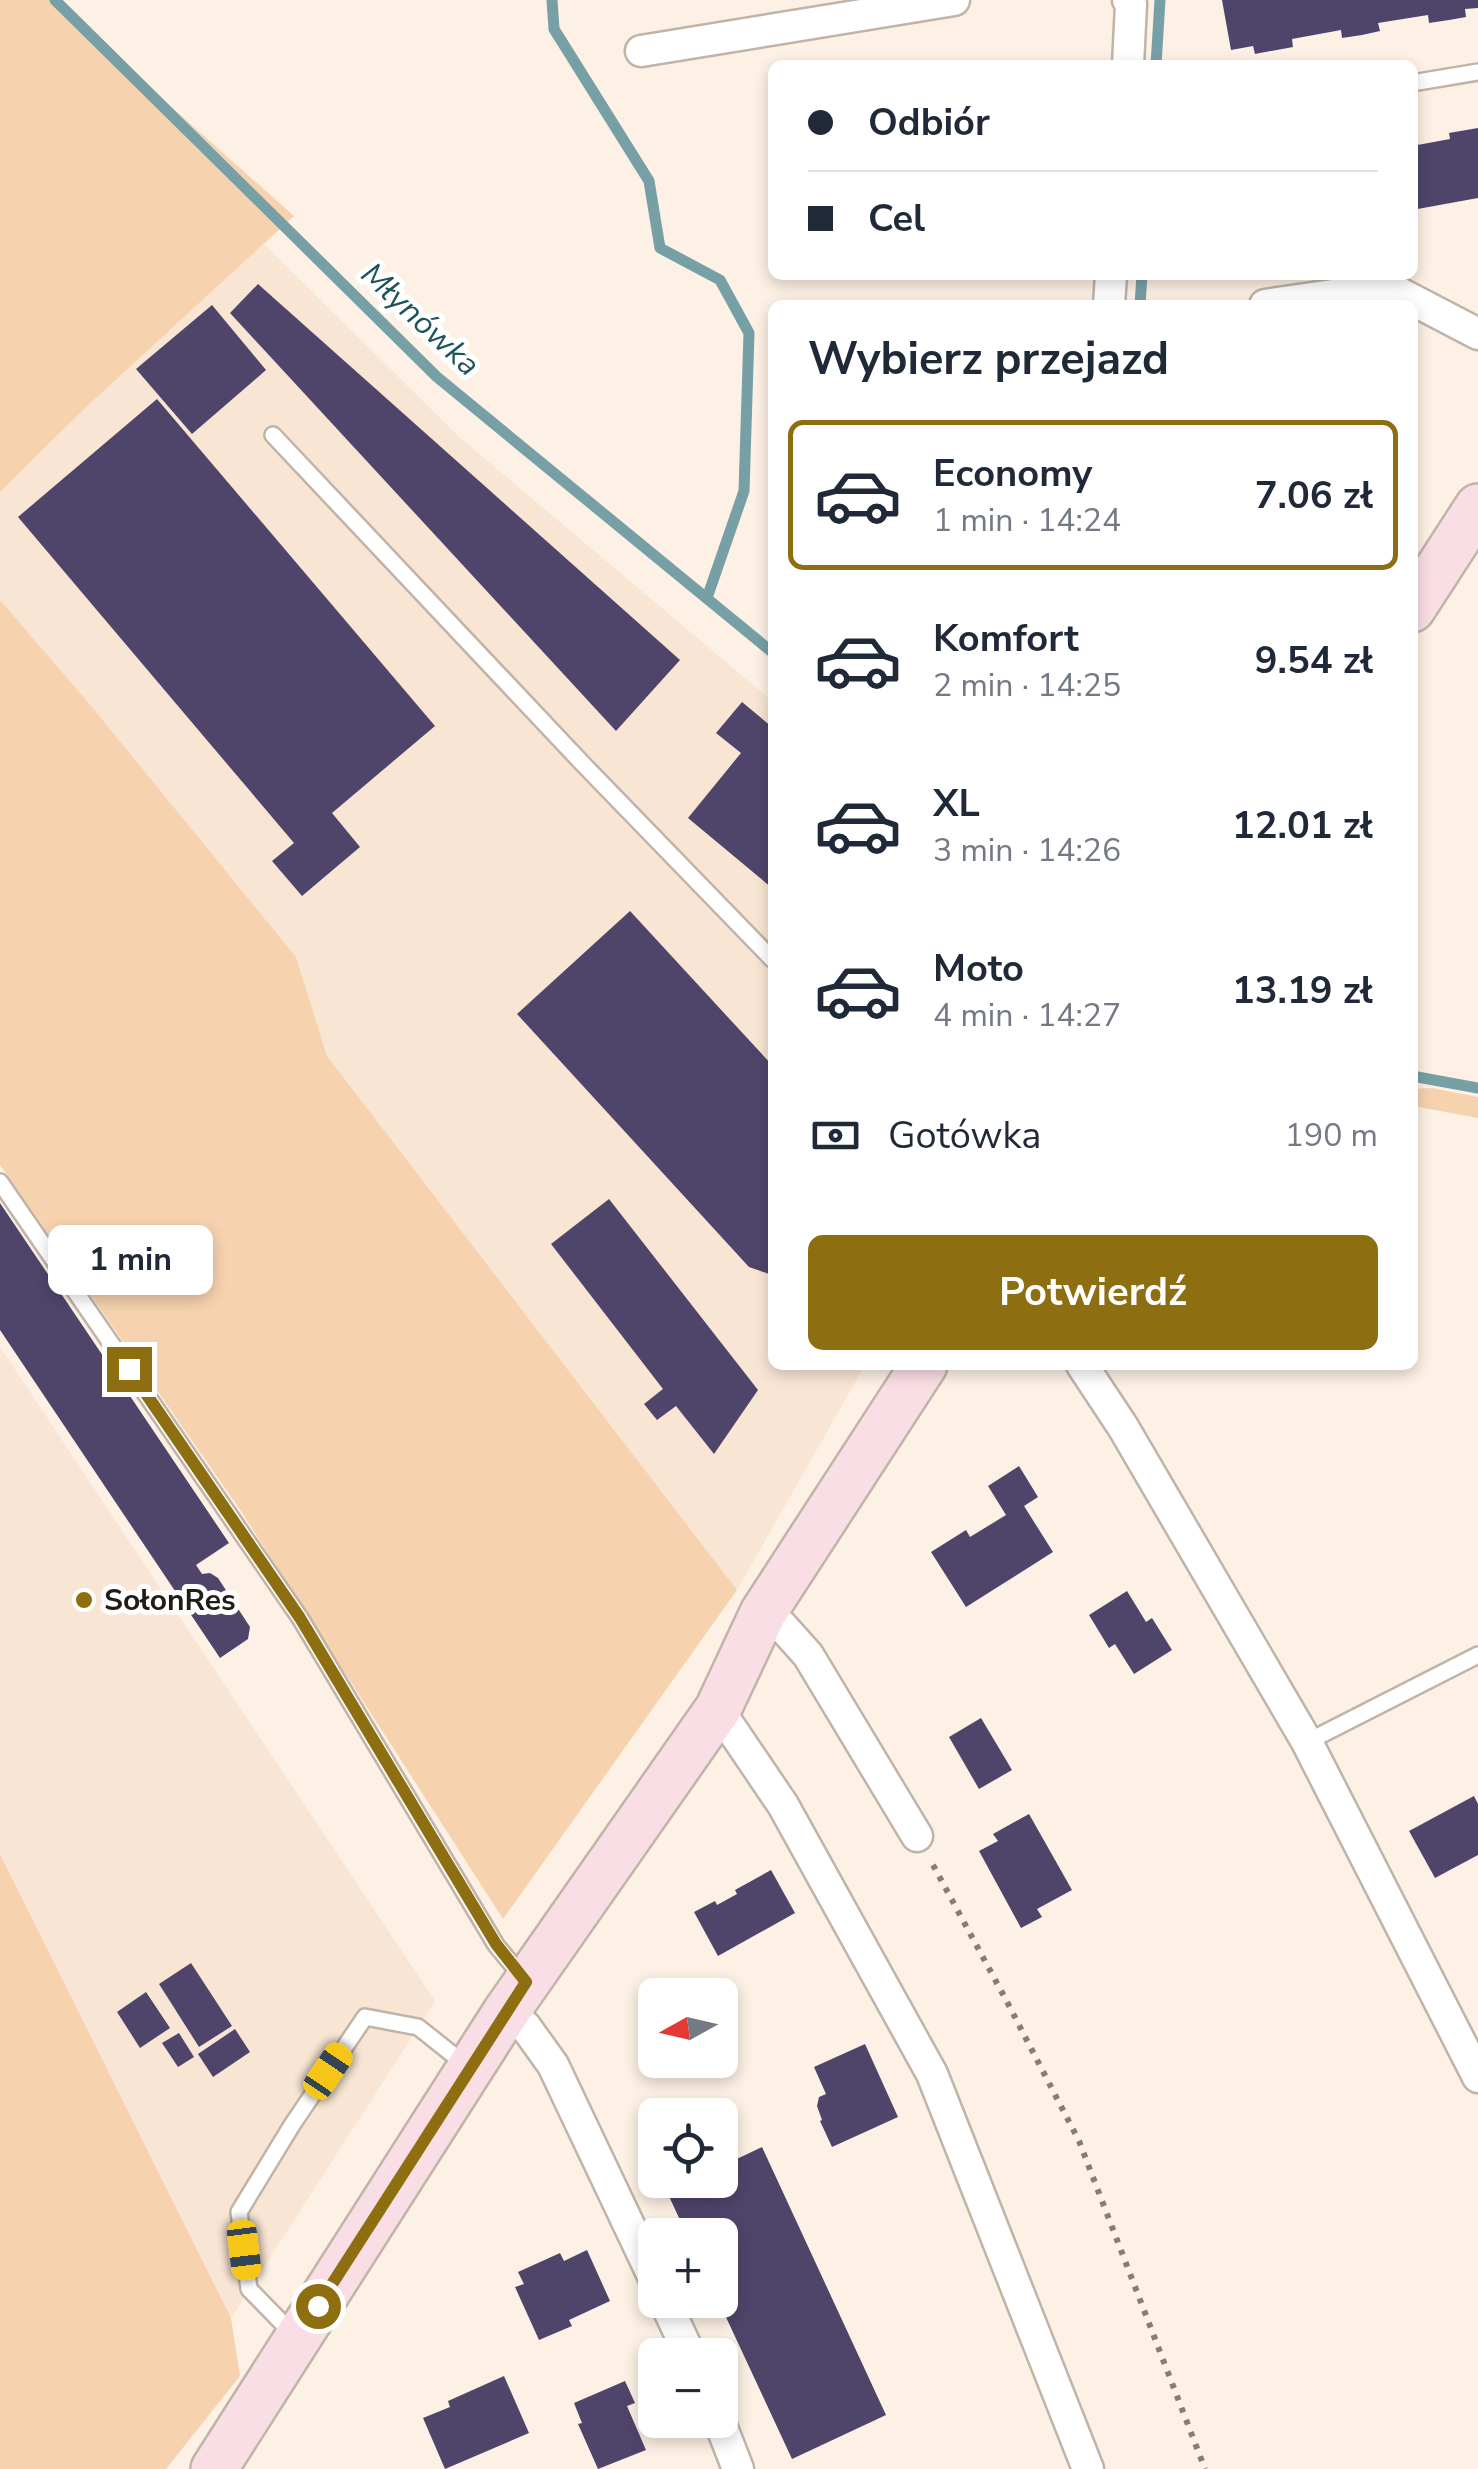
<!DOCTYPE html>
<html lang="pl">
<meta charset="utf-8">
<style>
body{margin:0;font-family:"Nunito Sans",sans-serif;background:#f2f2f3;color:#1f2937;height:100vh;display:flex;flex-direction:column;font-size:38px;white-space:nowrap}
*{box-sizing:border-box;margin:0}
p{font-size:32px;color:#747a83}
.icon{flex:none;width:55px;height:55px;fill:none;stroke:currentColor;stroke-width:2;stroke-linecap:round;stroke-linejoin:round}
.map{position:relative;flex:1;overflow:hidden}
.panel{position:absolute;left:768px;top:300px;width:650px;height:1070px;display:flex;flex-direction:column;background:#fff;border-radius:15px;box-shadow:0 5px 15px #0003}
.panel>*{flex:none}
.top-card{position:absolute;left:768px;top:60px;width:650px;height:220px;border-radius:15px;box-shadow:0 5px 15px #0003;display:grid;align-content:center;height:220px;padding:0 40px;background:#fff}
.needle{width:65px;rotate:262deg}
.tools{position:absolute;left:638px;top:1978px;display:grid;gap:20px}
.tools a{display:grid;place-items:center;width:100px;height:100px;border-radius:15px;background:#fff;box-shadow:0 5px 15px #0003;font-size:50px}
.end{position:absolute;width:45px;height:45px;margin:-22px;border:12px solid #8d6e11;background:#fff;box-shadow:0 0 0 5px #fff}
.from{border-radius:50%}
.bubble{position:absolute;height:70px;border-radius:15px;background:#fff;box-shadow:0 5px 15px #0003;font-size:32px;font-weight:700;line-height:70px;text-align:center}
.car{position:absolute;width:30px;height:60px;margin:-30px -15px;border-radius:12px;box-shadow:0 0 8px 2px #0007;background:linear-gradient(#f5c518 24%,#345 0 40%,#f5c518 0 76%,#345 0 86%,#f5c518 0)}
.top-card b{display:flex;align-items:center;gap:35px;height:95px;font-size:38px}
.top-card b+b{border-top:2px solid #e0e1e3}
.top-card i{width:25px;height:25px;background:#1f2937}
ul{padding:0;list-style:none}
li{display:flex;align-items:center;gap:30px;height:150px;margin:0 20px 15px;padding:0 20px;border:5px solid transparent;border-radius:15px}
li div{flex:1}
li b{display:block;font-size:38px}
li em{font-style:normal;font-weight:700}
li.on{border-color:#8d6e11}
li>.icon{width:90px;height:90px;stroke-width:1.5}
h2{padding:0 40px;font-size:45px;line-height:120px}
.pay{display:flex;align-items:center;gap:25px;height:110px;padding:0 40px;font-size:38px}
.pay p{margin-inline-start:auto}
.button{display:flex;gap:20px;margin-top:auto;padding:20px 40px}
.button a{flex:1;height:115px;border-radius:15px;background:#8d6e11;color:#fff;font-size:40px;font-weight:700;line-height:115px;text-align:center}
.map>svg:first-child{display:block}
.built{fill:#f8e5d3}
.green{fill:#f6d2af}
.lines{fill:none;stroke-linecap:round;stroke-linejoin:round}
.stream{stroke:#77a0a6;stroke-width:11}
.building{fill:#4f456b}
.lane-casing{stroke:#c0b4a8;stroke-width:20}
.street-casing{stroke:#c0b4a8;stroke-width:35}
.secondary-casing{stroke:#c0b4a8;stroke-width:50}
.path{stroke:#857d75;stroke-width:6;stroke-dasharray:5 8;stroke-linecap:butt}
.lane{stroke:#fff;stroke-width:15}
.street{stroke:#fff;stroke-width:30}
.secondary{stroke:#f9dee5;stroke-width:45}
.route{stroke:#8d6e11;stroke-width:12}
.poi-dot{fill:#8d6e11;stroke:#fff;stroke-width:4}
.labels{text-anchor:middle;stroke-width:10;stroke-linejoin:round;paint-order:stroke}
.poi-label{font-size:30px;font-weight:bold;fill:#201c17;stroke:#fff;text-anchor:start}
.water-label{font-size:32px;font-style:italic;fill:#1f535b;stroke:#fff}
</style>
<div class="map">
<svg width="1478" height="2469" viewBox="0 0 1478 2469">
<rect width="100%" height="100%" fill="#fdf0e4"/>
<g class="built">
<path d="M264 244 458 436 772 701V1365H865L737 1590 327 1056 296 957 92 707 0 600V492L83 410Z"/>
<path d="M0 1347 435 2001 231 2318 0 1854Z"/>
</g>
<g class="green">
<path d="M0 0H51L294 216 83 410 0 492Z"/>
<path d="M0 600 92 707 296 957 327 1056 737 1590 503 1919 241 1511 0 1165Z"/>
<path d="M1432 1088 1478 1097V1118L1413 1106V1089Z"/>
<path d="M0 1854 231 2318 240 2376 166 2469H0Z"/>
</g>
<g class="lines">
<g class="stream">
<path d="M55 0 437 377 772 652"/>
<path d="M552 0 554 29 649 181 660 248 720 280 749 333 744 491 707 598"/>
<path d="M1156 65 1160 0"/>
<path d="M1140 305 1142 275"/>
<path d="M1412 1076 1478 1088"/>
</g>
</g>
<g class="building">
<path d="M1222 0H1478V8L1465 9 1466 17 1449 20 1429 23 1428 15 1378 23 1380 31 1362 35 1342 38 1341 30 1292 39 1293 47 1255 54 1253 46 1231 50Z"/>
<path d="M1478 128V198L1412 210V146L1450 139 1449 133Z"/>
<path d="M258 284 680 660 616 731 230 313Z"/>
<path d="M212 305 266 370 192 434 136 369Z"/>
<path d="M157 399 435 726 332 813 360 847 302 896 272 861 294 843 18 517Z"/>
<path d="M742 702 772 727V888L688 818 741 753 716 733Z"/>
<path d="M630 911 772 1065V1275L749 1267 517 1014Z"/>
<path d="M609 1199 758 1390 714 1454 676 1406 657 1420 644 1404 663 1389 551 1244Z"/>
<path d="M0 1203 229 1543 196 1565 202 1574 210 1573 218 1578 250 1627 248 1639 220 1658 0 1330Z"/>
<path d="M1019 1466 1038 1497 1024 1506 1053 1552 966 1607 931 1552 966 1530 970 1537 1006 1515 988 1486Z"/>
<path d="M1127 1591 1146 1622 1152 1618 1172 1650 1134 1674 1115 1644 1109 1648 1089 1615Z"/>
<path d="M981 1718 1012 1770 979 1789 949 1737Z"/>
<path d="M1474 1796 1478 1804V1855L1435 1878 1409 1831Z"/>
<path d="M1029 1814 1072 1890 1037 1909 1042 1917 1021 1928 979 1851 998 1841 993 1834Z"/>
<path d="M771 1870 795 1913 718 1956 694 1912 715 1901 717 1905 737 1894 735 1890Z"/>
<path d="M191 1963 232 2026 199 2047 159 1984Z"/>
<path d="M146 1992 170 2028 140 2048 117 2012Z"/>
<path d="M235 2029 250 2052 213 2077 198 2054Z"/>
<path d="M179 2033 194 2057 178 2067 162 2043Z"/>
<path d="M865 2044 898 2117 832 2147 820 2121 822 2120 817 2106 819 2097 826 2094 814 2067Z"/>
<path d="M762 2147 886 2415 792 2459 718 2300H720V2235H687L667 2192 692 2180H720V2167Z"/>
<path d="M587 2250 610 2301 569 2320 572 2326 539 2340 515 2287 524 2284 518 2272 560 2253 564 2261Z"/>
<path d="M504 2376 529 2433 445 2469 423 2418 450 2407 448 2401Z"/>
<path d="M625 2381 635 2403 627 2406 646 2450 598 2469 578 2424 582 2423 574 2403Z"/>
</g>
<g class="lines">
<defs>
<g id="lane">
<path d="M1412 83 1478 72"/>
<path d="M273 435 582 763 772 959"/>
<path d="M0 1182 300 1618 496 1945 524 1979"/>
<path d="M1307 1742 1478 1655"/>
<path d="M295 2336 249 2289 239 2212 292 2125 365 2017 418 2027 467 2066"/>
</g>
<g id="street">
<path d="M641 51 954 0"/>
<path d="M1128 65 1131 4 1128 0"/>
<path d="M1109 305 1111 275"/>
<path d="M1265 305 1388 287 1478 334"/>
<path d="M1082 1365 1123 1427 1307 1742 1478 2077"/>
<path d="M763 1613 782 1626 808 1655 917 1836"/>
<path d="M718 1709 783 1805 932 2074 1088 2469"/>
<path d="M506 2012 525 2026 553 2065 655 2280"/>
<path d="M664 2300 690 2355"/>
<path d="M719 2420 738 2469"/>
</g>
<g id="secondary">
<path d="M1412 609 1478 507"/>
<path d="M214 2469 506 2012 718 1709 763 1613 924 1365"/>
</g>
</defs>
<use href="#lane" class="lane-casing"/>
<use href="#street" class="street-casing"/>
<use href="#secondary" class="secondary-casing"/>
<path class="path" d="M933 1865 1005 1998 1079 2141 1205 2469"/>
<use href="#lane" class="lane"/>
<use href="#street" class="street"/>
<use href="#secondary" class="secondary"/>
</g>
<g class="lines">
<path class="route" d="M129 1369 300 1618 496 1944 526 1982 318 2306"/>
</g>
<circle class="poi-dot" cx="84" cy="1600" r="10"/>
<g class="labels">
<g class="poi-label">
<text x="104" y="1610">SołonRes</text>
</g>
<g class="water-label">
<text transform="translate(421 319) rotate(43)" y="11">Młynówka</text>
</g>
</g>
</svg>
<div class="tools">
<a><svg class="needle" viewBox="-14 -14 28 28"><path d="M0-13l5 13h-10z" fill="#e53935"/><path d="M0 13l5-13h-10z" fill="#747a83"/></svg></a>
<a><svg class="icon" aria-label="locate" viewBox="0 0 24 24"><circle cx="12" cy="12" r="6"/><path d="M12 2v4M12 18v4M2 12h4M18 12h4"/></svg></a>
<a>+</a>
<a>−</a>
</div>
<i class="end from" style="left:318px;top:2306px"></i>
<i class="end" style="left:129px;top:1369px"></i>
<div class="bubble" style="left:48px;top:1225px;width:165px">1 min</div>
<i class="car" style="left:328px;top:2071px;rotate:34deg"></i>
<i class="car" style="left:244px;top:2250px;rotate:173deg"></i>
<div class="top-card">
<b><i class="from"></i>Odbiór</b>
<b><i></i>Cel</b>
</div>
<section class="panel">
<h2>Wybierz przejazd</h2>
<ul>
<li class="on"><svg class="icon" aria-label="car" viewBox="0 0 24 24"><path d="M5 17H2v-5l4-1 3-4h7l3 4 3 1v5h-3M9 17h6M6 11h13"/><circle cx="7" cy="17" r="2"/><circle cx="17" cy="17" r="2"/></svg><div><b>Economy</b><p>1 min · 14:24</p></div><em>7.06 zł</em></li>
<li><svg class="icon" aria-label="car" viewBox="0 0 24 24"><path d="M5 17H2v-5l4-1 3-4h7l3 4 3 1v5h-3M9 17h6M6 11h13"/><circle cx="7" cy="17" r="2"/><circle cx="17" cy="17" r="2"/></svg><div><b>Komfort</b><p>2 min · 14:25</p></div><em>9.54 zł</em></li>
<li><svg class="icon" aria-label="car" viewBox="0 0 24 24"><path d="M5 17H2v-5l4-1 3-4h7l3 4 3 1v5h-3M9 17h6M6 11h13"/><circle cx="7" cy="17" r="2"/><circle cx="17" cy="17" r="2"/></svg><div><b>XL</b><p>3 min · 14:26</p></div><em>12.01 zł</em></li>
<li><svg class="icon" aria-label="car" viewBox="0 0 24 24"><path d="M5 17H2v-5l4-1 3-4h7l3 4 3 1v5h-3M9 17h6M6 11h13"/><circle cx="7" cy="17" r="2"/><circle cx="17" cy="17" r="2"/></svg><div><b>Moto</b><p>4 min · 14:27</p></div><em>13.19 zł</em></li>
</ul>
<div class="pay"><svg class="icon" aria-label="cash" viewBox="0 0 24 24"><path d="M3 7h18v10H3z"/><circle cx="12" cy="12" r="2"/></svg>Gotówka<p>190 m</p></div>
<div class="button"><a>Potwierdź</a></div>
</section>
</div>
